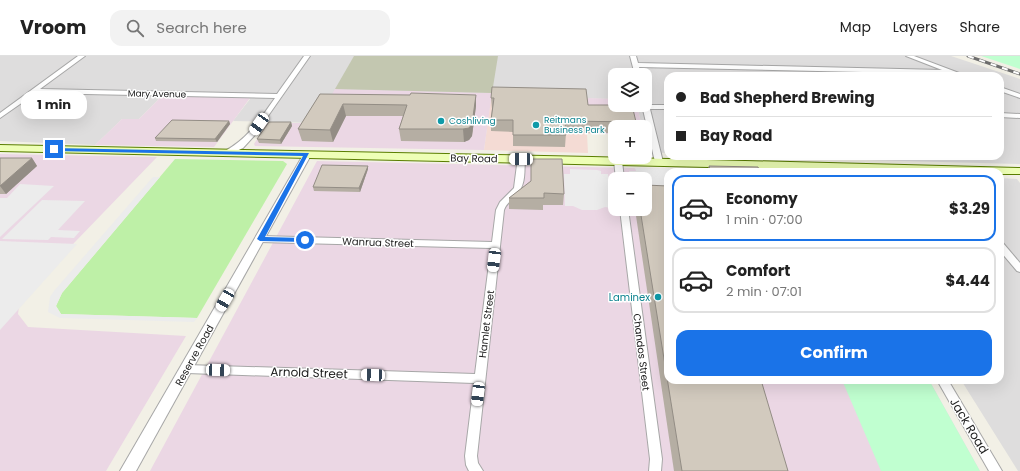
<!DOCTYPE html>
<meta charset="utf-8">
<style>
body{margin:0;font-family:Poppins,sans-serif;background:#f2f2f2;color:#222;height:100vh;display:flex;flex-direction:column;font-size:15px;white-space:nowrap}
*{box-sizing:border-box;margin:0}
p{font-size:13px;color:#767676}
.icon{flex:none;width:22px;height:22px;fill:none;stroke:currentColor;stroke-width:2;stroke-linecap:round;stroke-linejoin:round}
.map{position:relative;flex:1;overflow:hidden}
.side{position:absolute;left:664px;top:112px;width:340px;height:216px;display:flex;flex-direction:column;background:#fff;border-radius:12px;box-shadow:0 4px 16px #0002}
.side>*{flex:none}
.banner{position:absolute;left:664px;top:16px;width:340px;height:88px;border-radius:12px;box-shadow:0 4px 16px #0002;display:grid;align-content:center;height:88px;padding:0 12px;background:#fff}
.buttons{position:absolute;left:608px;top:12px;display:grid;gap:8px}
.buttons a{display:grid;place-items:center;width:44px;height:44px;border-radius:8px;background:#fff;box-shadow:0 4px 16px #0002;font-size:20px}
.end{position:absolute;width:18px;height:18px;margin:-9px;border:5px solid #1a73e8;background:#fff;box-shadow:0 0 0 2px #fff}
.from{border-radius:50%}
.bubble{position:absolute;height:28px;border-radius:12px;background:#fff;box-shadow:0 4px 16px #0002;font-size:13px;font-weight:700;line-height:28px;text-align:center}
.car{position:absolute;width:12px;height:24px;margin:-12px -6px;border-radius:5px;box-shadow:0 0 3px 1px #0007;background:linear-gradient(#fff 24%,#345 0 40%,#fff 0 76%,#345 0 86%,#fff 0)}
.banner b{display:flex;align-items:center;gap:14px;height:38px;font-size:15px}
.banner b+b{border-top:1px solid #e0e0e0}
.banner i{width:10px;height:10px;background:#222}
ul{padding:7px 0 0;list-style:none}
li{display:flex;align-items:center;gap:12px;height:66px;margin:0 8px 6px;padding:0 4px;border:2px solid #e0e0e0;border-radius:12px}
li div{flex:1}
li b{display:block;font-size:15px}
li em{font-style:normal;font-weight:700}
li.current{border-color:#1a73e8}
li>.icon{width:36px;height:36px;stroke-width:1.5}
.button{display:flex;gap:8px;margin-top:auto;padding:8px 12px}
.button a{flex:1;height:46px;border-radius:12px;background:#1a73e8;color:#fff;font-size:16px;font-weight:700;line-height:46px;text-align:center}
header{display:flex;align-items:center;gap:24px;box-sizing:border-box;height:56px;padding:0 20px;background:#fff;border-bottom:1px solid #e0e0e0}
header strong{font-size:19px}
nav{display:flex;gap:22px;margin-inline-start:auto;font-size:14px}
.search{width:280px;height:36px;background:#f2f2f2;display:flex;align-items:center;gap:10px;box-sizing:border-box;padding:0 14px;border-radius:12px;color:#767676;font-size:15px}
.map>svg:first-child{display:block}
.residential{fill:#dedddd}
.commercial{fill:#f4dbd4}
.industrial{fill:#ebd7e4;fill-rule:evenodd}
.construction{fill:#c3c7b0}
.grass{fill:#bef0a7}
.park{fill:#c0ffd0}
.parking{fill:#ececec}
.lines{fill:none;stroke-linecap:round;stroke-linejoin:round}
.minor-casing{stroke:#a7a7a7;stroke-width:2}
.tertiary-casing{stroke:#a7a7a7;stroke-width:2}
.secondary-casing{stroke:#5a7e00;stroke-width:2}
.minor{fill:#fff;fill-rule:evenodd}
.tertiary{fill:#fff;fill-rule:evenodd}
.secondary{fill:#eeffb6;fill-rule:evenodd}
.rail-casing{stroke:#6e6e6e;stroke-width:3}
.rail{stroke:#fff;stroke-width:2;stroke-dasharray:6;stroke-linecap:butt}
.wall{fill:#b5aea3}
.shaded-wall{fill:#938d85}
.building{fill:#d2cabe;stroke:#938d85}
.route{fill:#1a73e8}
.culture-dot{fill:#0f9aa8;stroke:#fff;stroke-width:1.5}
.labels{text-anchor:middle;stroke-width:3;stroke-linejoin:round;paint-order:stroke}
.far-street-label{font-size:9px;fill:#202020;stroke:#fff}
.far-culture-label{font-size:9px;fill:#0d838f;stroke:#fff;text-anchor:start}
.street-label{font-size:10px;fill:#202020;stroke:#fff}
.culture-label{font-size:10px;fill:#0d838f;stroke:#fff;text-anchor:end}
.near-street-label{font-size:12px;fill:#202020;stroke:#fff}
</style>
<header>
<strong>Vroom</strong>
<div class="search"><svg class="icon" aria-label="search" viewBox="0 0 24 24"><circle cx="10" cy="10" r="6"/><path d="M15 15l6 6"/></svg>Search here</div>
<nav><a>Map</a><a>Layers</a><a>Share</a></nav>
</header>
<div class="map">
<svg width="1020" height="415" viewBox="0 0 1020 415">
<rect width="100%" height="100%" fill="#f2f0e6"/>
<g class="residential">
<path d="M0 0H951L1020 23V108L711 100H1000V20H668V97L648 96 645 84V71H642L637 49H645V19H615V43L491 41 492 37 315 67 233 65 250 43 162 40 139 63H122L95 89 0 85Z"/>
<path d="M1000 122 1017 123 1020 127V415H1018L961 324H1000Z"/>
</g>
<path class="commercial" d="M491 41 587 42 594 78H587L588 97 484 94Z"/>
<g class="industrial">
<path d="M335 33 492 37 484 94 255 90 254 88 267 67H315Z"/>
<path d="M162 40 250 42 214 91 95 89 122 63H139Z"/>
<path d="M587 42 615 43V49H637L642 71H615V78H594Z"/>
<path d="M0 98 157 101 20 243 18 258 28 271 186 280 106 415H0Z"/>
<path d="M317 105 763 115 668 116V324H929L980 415H150ZM615 123H645V153H615Z"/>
</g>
<path class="construction" d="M354 0H498L492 37 335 33Z"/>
<path class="grass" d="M175 103 283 105 287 108 197 262 61 258 56 250 62 237Z"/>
<g class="park">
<path d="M981 0H1020V13Z"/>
<path d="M842 324H929L980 415H881Z"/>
</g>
<g class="parking">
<path d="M635 112 687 113 688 116H668V145L645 144V123H631L629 115H636Z"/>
<path d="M570 113 597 114 601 115V118H608L612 149H610L611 152 605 151 597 154H582L573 150H565L564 118H570Z"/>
<path d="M153 121H160L62 237 56 250 61 258 197 262 194 266 60 262 48 256 50 241 54 235Z"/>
<path d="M20 128 54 130 0 181V142H7Z"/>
<path d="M42 144 85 145 58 174 80 175 74 182 51 181 48 184 2 183Z"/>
<path d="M0 185 77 188 0 274Z"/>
</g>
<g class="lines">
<defs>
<g id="minor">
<path d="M78 0H85L40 33 277 38 304 0H310L254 80 243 92 228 99H225V95C249 82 260 63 275 42L36 37 0 62V57Z"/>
<path d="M630 0H636L638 7 942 14 906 0H914L967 20H958L952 18 639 11 641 19H635Z"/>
<path d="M1000 31 1020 38V42L1000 35Z"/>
<path d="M645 45 647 46 649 49H668V53H650L663 106 659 108 655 106 642 49H645Z"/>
<path d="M1000 57 1020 58V62L1000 61Z"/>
<path d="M518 101H524L525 103C524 115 526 127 518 137 514 143 507 146 504 154L477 400 478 407 483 415H469L466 409 465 400 474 327 187 317 183 316 182 313 183 310 187 309 475 318 491 192 260 186 256 183 260 180 492 186 496 154 500 146 514 132Z"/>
<path d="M615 103H621L622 105 624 123H616L614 105Z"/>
<path d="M620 153H628L662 403 661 415H649L650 403Z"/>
<path d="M1000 186 1003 187 1020 207V216L1017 215 1000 195Z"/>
<path d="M937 324H948L1002 415H989Z"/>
</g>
<path id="tertiary" d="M307 96 311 99 136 415H120L303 99Z"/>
<path id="secondary" d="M0 89 592 101 1020 112V118H1000V116H933L0 95Z"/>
</defs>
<use href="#minor" class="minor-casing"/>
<use href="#tertiary" class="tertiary-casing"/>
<use href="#secondary" class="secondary-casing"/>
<use href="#minor" class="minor"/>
<use href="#tertiary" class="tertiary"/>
<use href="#secondary" class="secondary"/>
<defs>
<path id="rail" d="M968 0 1020 18"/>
</defs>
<use href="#rail" class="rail-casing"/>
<use href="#rail" class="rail"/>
</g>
<g class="wall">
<path d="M320 38 476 50 472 80 469 84 464 86 401 85 399 73 403 60H346L333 86 302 85 298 73Z"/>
<path d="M491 42 588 49 636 66 635 71H615V77H566L565 91 513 90V76L491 75V64L492 53Z"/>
<path d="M229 65 230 68 217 86 156 85 155 82Z"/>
<path d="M291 66 292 70 281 88 259 87 257 83Z"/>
<path d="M0 102H32L37 110 6 138H0Z"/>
<path d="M368 110V113L360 136 314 135 313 131Z"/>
<path d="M709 110 760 116H771H707Z"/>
<path d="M531 125 564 138 563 149H543V154L509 153V142Z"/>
<path d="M635 153H645L788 415H674Z"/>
</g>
<g class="shaded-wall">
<path d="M476 39V50L472 80 469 84 464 86 463 73Z"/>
<path d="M343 48 346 60 333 86 330 74Z"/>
<path d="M229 65 230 68 217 86 215 83Z"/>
<path d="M291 66 292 70 281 88 280 84Z"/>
<path d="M32 102 37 110 6 138 0 130Z"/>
<path d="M368 110V113L360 136 359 132Z"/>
</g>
<g class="building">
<path d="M492 31 586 33 588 49H632L636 66 565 65 566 79H513V64H491L494 42H491Z"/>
<path d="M411 37 476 39 472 68 469 72 463 73H399L407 49 343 48 330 74 298 73 320 38 410 39Z"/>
<path d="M172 64 229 65 215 83 155 82Z"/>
<path d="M269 66H291L280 84 257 83Z"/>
<path d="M0 102H32L0 130Z"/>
<path d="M531 103H562L564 138 544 137V142H509L531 125Z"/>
<path d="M322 109 368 110 359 132 313 131Z"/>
<path d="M709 110 758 111 760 116H771H711Z"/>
<path d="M645 129 668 130V324H761L788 415H682L640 153H645Z"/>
</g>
<path class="route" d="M53 92 309 97 265 181 305 182 308 184 305 186 260 185 257 183 303 100 54 95 52 93Z"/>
<g class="culture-dot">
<circle cx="441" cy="65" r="4"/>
<circle cx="536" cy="69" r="4"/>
<circle cx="658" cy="241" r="4"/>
</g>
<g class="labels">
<g class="far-street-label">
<text transform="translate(157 38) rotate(1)" y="3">Mary Avenue</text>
</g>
<g class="far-culture-label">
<text x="544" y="67">Reitmans<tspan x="544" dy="10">Business Park</tspan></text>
<text x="449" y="68">Coshliving</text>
</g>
<g class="street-label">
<text transform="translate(474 102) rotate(1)" y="4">Bay Road</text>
<text transform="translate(378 186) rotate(2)" y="4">Wanrua Street</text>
<text transform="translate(486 268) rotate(-83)" y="4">Hamlet Street</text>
<text transform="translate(642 296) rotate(83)" y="4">Chandos Street</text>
<text transform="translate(194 299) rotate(-61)" y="4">Reserve Road</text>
</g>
<g class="culture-label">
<text x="650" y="245">Laminex</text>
</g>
<g class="near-street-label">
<text transform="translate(309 317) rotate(2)" y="4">Arnold Street</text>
<text transform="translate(969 370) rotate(59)" y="4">Jack Road</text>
</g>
</g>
</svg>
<div class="buttons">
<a><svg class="icon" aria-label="layers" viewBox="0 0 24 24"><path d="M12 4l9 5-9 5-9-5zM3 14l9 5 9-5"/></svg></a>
<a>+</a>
<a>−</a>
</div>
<i class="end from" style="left:305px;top:184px"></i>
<i class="end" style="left:54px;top:93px"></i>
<div class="bubble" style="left:21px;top:35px;width:66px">1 min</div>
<i class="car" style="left:259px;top:68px;rotate:215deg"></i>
<i class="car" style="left:521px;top:103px;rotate:271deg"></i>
<i class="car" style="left:494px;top:204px;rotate:187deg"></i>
<i class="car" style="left:225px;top:244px;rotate:210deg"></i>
<i class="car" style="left:218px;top:314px;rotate:92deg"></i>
<i class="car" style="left:373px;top:319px;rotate:272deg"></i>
<i class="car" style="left:478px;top:338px;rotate:187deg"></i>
<div class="banner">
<b><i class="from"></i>Bad Shepherd Brewing</b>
<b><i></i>Bay Road</b>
</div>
<section class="side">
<ul>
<li class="current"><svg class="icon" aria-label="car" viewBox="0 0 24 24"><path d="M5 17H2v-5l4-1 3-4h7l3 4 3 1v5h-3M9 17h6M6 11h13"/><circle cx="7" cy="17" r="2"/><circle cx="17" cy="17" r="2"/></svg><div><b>Economy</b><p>1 min · 07:00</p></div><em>$3.29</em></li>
<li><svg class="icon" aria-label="car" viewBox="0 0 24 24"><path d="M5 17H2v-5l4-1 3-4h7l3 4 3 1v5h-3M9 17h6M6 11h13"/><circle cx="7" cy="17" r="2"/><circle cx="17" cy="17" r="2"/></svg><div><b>Comfort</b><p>2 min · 07:01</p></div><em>$4.44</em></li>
</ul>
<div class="button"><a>Confirm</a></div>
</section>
</div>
